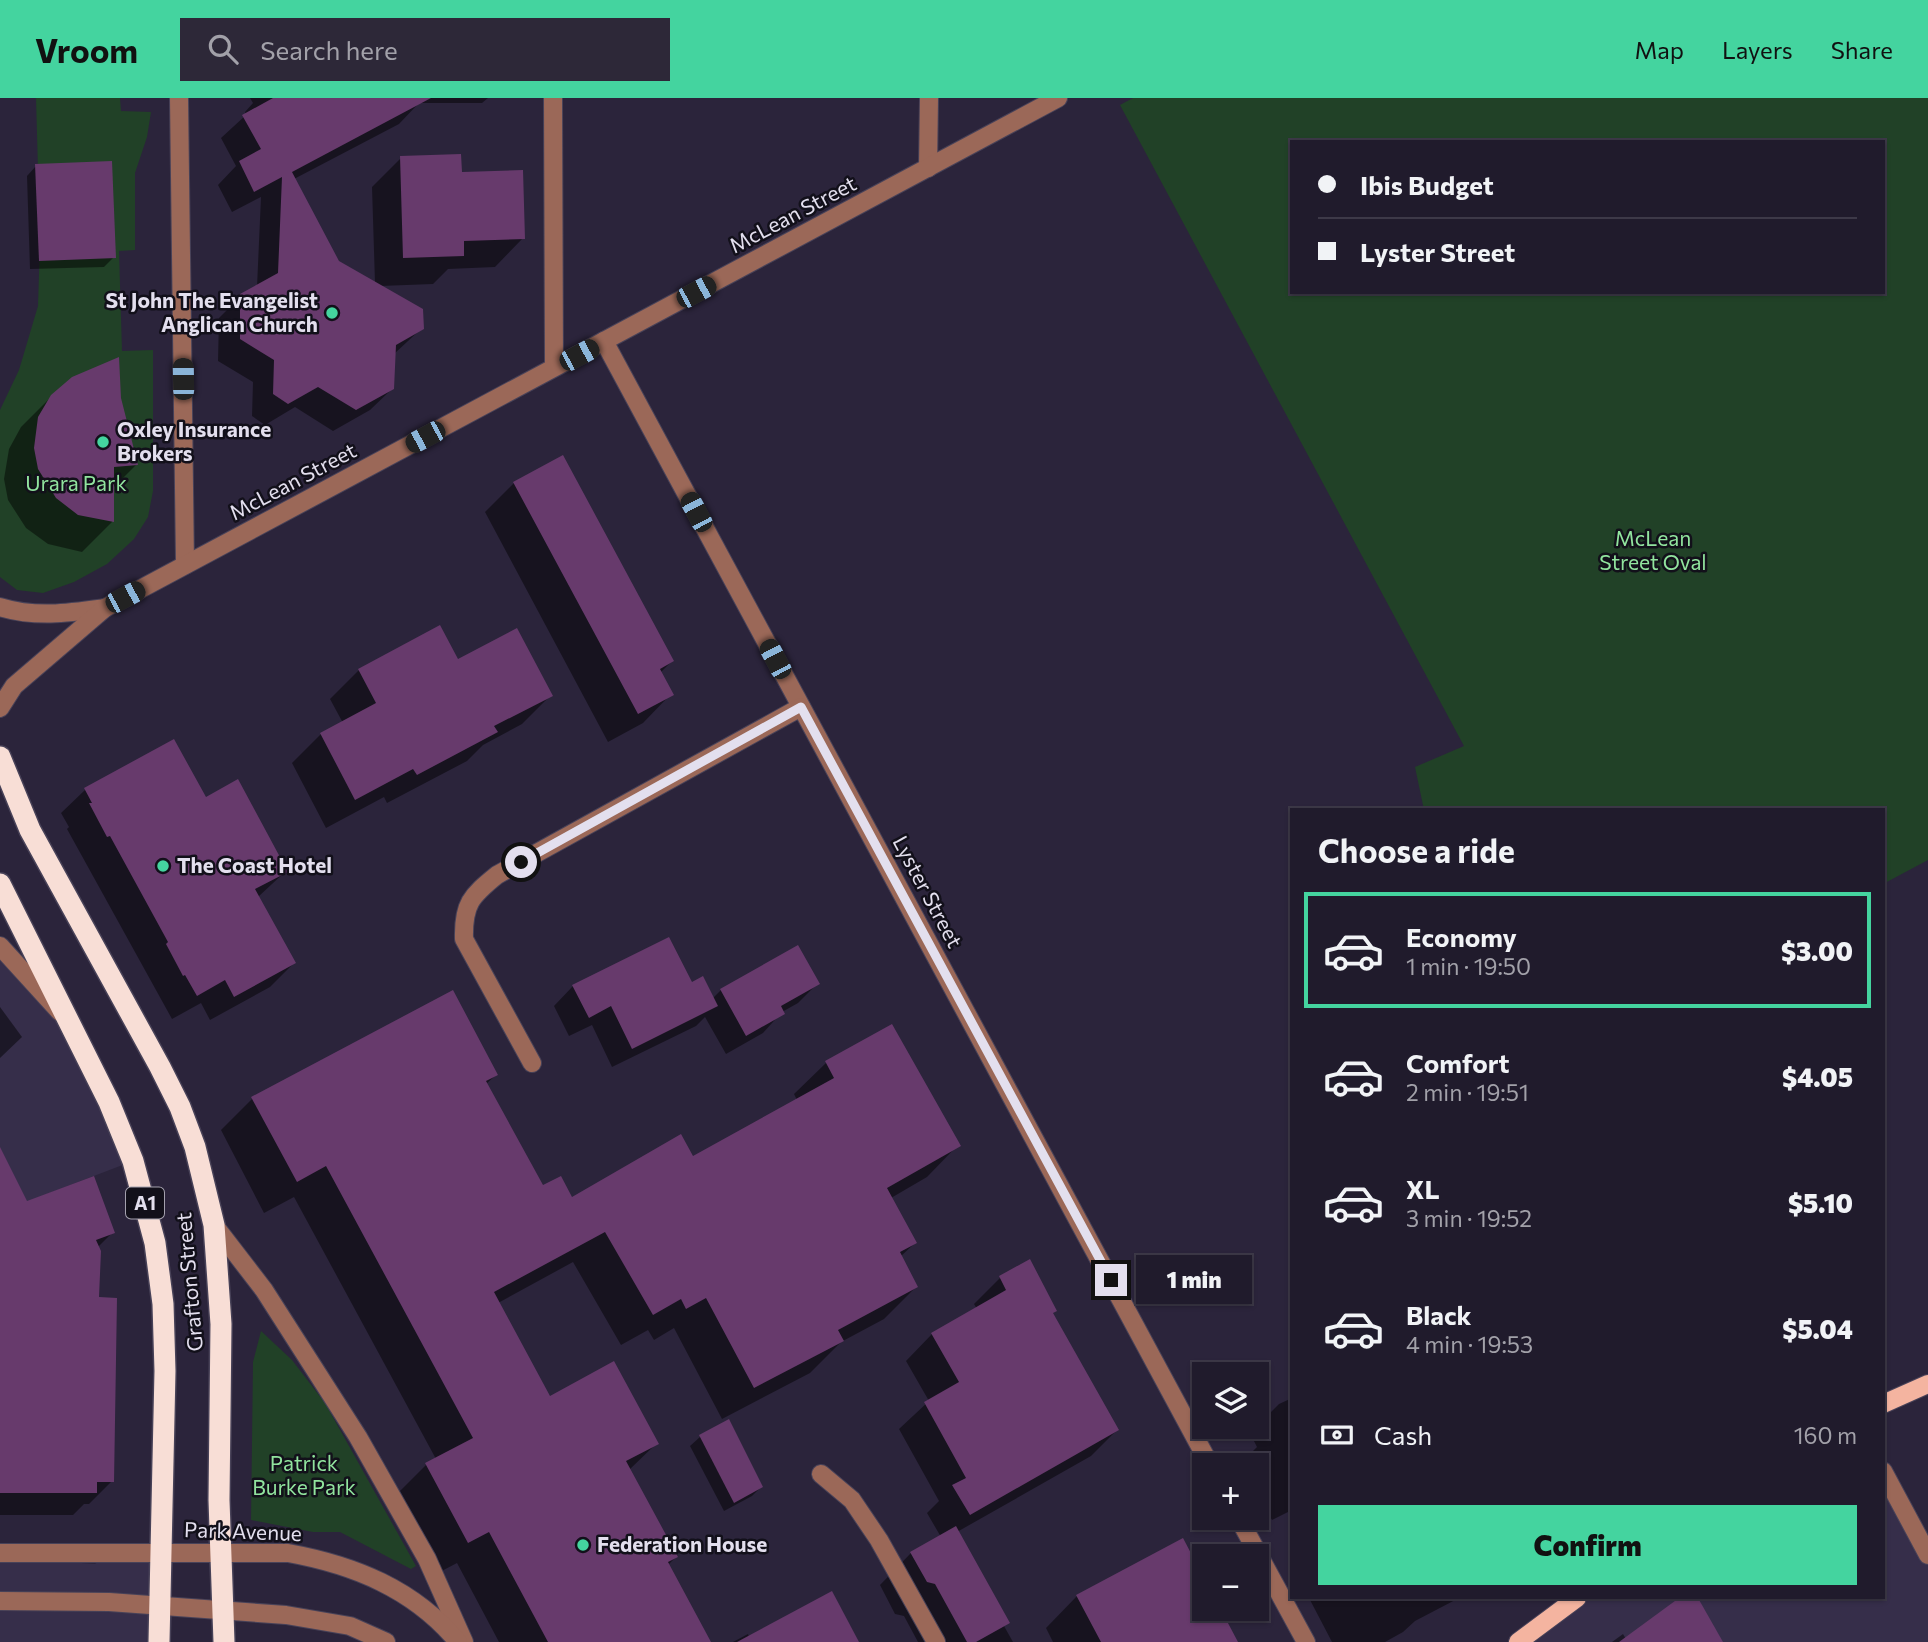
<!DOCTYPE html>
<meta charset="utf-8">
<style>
body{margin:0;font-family:Commissioner,sans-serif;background:#2d2838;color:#f1f3f6;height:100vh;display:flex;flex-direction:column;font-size:26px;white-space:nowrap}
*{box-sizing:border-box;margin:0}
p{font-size:23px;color:#a2a1a9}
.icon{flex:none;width:38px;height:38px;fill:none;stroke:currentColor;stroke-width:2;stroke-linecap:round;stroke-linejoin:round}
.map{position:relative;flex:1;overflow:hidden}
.sheet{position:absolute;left:1290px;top:710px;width:595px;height:791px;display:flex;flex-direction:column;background:#201b2c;border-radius:0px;box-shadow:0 2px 5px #0004,0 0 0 2px #3d3948}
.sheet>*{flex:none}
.top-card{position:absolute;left:1290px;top:42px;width:595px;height:154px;border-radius:0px;box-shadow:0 2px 5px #0004,0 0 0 2px #3d3948;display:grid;align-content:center;height:154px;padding:0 28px;background:#201b2c}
.fabs{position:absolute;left:1192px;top:1264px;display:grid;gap:14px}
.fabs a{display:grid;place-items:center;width:77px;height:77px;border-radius:0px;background:#201b2c;box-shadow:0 2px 5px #0004,0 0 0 2px #3d3948;font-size:35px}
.end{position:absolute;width:32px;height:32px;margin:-16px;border:9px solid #e3dfee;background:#111;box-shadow:0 0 0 4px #111}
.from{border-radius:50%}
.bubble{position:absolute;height:49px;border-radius:0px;background:#201b2c;box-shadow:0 2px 5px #0004,0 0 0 2px #3d3948;font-size:23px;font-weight:800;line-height:49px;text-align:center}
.car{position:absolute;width:21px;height:42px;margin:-21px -10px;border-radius:9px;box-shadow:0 0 5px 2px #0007;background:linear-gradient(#222 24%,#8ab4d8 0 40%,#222 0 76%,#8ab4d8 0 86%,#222 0)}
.top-card b{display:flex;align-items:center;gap:24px;height:66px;font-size:26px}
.top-card b+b{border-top:2px solid #3d3948}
.top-card i{width:18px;height:18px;background:#f1f3f6}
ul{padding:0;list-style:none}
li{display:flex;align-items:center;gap:21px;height:116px;margin:0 14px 10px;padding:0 14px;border:4px solid transparent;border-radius:0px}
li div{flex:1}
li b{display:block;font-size:26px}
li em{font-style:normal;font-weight:800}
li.current{border-color:#44d49f}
li>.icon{width:63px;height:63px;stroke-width:1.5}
h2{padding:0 28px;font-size:32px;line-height:84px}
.pay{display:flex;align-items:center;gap:18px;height:77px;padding:0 28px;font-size:26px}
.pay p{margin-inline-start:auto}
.action{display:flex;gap:14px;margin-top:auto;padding:14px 28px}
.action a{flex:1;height:80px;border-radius:0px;background:#44d49f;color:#111;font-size:28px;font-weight:800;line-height:80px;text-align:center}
header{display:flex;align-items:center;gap:42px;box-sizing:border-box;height:98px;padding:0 35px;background:#44d49f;color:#111}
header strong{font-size:33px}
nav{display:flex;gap:38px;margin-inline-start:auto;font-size:24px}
.search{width:490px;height:63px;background:#2d2838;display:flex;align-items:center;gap:18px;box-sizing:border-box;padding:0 24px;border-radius:0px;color:#a2a1a9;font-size:26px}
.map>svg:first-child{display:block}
.built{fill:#362e4a}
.green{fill:#214127;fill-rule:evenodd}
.shadow{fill:#0007}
.building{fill:#673a6c}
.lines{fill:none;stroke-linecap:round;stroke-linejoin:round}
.minor-casing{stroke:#484258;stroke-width:20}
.major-casing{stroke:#484258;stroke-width:20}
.highway-casing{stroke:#484258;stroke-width:24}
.minor{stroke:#9b6858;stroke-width:18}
.major{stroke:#f4b4a0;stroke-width:18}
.highway{stroke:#f8ded6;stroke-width:21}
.route{stroke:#e3dfee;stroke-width:9}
.poi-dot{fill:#44d49f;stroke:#12101a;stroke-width:2.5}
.labels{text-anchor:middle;stroke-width:5;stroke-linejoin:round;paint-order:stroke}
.shield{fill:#12101a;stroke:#a4a1ae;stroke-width:2}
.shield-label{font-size:19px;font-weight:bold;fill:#e3dfee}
.street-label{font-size:21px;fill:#e3dfee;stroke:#12101a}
.poi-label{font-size:21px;font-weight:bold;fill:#e3dfee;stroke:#12101a;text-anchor:start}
.park-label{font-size:21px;fill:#91e49e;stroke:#12101a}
</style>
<header>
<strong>Vroom</strong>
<div class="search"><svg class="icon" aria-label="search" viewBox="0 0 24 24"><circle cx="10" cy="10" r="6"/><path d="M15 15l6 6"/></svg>Search here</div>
<nav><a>Map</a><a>Layers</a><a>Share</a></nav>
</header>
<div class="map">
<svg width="1928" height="1544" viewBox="0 0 1928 1544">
<rect width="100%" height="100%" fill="#2b243b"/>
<g class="built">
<path d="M0 848 71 927 133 1063 0 1114Z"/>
<path d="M1883 1373 1928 1457V1544H1518L1577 1500H1883Z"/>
<path d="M111 1454H162L159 1544H0V1459L95 1466Z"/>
</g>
<g class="green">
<path d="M36 0H120L121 13 151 14 147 39 135 75V152L119 153 122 253 153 252V393L148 419 134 441 107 466 74 484 43 495 17 492 0 479V312L19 272 38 208 40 144Z"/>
<path d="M1133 0H1928V762L1883 786V712H1424L1415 669 1464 648 1120 7ZM1292 44H1883V194H1292Z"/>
<path d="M261 1233 292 1262 325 1305 416 1468 411 1471 340 1434H313L251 1422 253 1264Z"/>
</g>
<g class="shadow">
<path d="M250 0H488L482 5H419L399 26 294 81 338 164 375 185 372 89 401 60 460 76 523 140 495 169 448 171 433 186 380 188 422 230 394 256 393 290 370 312 333 333 295 309 265 327 252 318 253 284 218 263 219 220 241 198 257 189 261 99 232 114 218 87 236 68 221 40 246 17 245 14 253 5Z"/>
<path d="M36 68 114 159 104 169 30 171 27 78Z"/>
<path d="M52 298 119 300 136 367 112 391V424L82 454 48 446 26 430 8 402 4 381 9 351 21 329Z"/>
<path d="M562 359 672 563 660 575 671 596 643 625 608 644 485 414 514 385Z"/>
<path d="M458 564 551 597 522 626 483 647 467 663 387 705 384 699 326 730 292 665 321 636 343 625 330 601 359 572Z"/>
<path d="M85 692 205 702 286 773 258 799 294 865 270 889 210 922 201 905 172 921 67 731 69 729 61 715Z"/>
<path d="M692 886 712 901 721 892 817 886 798 905 782 914 763 935 726 956 705 919 696 928 612 969 592 927 569 938 554 908 573 888Z"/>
<path d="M0 909 22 939 0 960Z"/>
<path d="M891 929 958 1047 927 1079 891 1100 915 1145 900 1159 916 1189 884 1221 841 1244 810 1275 722 1321 674 1230 654 1242 648 1232 621 1247 573 1164 498 1205 550 1300 657 1345 629 1372 676 1459 668 1467 709 1544H499L457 1465 436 1476 395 1398 426 1367 436 1361 294 1099 264 1115 221 1032 252 1001 496 977 486 986 542 1090 572 1101 692 1060 797 1002 794 996 826 965Z"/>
<path d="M0 1053 26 1105 113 1134 97 1150 98 1201 112 1383 89 1406H84L73 1417H0Z"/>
<path d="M1029 1164 1051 1216 1117 1332 1091 1358 957 1434 1008 1525 1004 1528 1013 1544H918L904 1518 895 1516 880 1487 911 1455 941 1439 927 1415 939 1403 899 1331 929 1303 906 1263 932 1236 977 1211 974 1206 1000 1180Z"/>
<path d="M1292 1300V1412L1272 1422 1256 1393V1367L1241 1365 1257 1349 1250 1335 1279 1306Z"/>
<path d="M728 1324 761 1389 752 1398 724 1413 690 1348 700 1339Z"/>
<path d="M1077 1498 1200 1523 1236 1544H1053L1046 1530Z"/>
<path d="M1309 1500H1459L1415 1523 1403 1534 1385 1544H1332Z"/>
<path d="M1682 1500H1696L1721 1544H1612L1623 1536 1626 1541Z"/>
<path d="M748 1536 749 1539 857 1544H733Z"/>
</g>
<g class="building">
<path d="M273 0H431L292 74 339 163 423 211 424 231 396 247 394 291 356 312 318 289 288 306 273 296 274 262 240 241V196L278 175 282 79 254 94 239 63 261 51 242 17Z"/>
<path d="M461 56 462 74 523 72 525 141 464 143V158L403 160 400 58Z"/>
<path d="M112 63 116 160 39 163 35 66Z"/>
<path d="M119 259 121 300 138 367 114 369V424L78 417 56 400 38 371 34 350 38 319 51 297 72 279Z"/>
<path d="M563 357 674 563 660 571 674 597 638 616 513 384Z"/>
<path d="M440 527 458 561 517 530 553 598 494 628 498 634 417 677 413 671 355 702 320 635 376 605 358 571Z"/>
<path d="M174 641 206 699 238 681 288 774 255 791 296 865 234 899 225 882 197 898 185 877 183 878 166 846 168 844 110 738 107 739 89 705H92L84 690Z"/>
<path d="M669 839 692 884 703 878 718 908 632 951 611 908 589 920 572 887Z"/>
<path d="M798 847 820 886 781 908 785 916 746 938 720 891Z"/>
<path d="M453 892 498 977 486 983 543 1087 561 1078 572 1099 681 1036 693 1058 834 980 825 963 892 926 961 1048 887 1090 917 1145 900 1154 918 1189 838 1232 844 1243 754 1290 706 1200 686 1211 681 1201 653 1217 605 1134 494 1194 550 1298 614 1263 659 1346 626 1363 678 1459 668 1464 711 1544H548L489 1434 468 1445 425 1365 473 1340 326 1068 297 1084 251 999Z"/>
<path d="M0 1049 27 1103 94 1078 115 1135 96 1142 101 1153 99 1199 117 1200 114 1384H97V1395H0Z"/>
<path d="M1030 1161 1057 1213 1053 1215 1119 1332 970 1417 952 1387 966 1380 924 1304 959 1284 931 1235 1006 1192 999 1178Z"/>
<path d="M729 1321 763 1389 734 1405 699 1337Z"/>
<path d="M956 1428 1010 1525 976 1544H967L935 1486 927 1484 910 1454Z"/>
<path d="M1183 1440 1204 1480V1510H1220L1238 1544H1101L1076 1497Z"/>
<path d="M832 1493 859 1544H737Z"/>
<path d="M1679 1500H1698L1723 1544H1619Z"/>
</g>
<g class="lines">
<defs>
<g id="minor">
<path d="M179 0 185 467"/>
<path d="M553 0 554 269"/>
<path d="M928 70 929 0"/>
<path d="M604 243 1210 1367"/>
<path d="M0 509C36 520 69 515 105 510"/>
<path d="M0 610 14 588 105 510 1058 0"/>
<path d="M0 848 60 914"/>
<path d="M532 965 464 841C463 806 471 798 497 777L801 609"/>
<path d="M214 1127 264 1192 358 1339 427 1461 464 1544"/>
<path d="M1883 1373 1928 1457"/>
<path d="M821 1376 852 1402 879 1442 936 1544"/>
<path d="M1238 1419 1306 1544"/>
<path d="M0 1455H288C354 1467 414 1491 458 1544"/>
<path d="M0 1503 109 1504 286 1517 350 1528 386 1544"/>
</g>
<g id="major">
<path d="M1883 1306 1928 1286"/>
<path d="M1518 1544 1577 1500"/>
</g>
<g id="highway">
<path d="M0 659 30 732 160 969 180 1009 195 1049 214 1127 221 1226 219 1402 224 1544"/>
<path d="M0 786 109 1004 133 1063 155 1145 163 1206 165 1273 159 1544"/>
</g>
</defs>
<use href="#minor" class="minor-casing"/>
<use href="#major" class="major-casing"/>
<use href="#highway" class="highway-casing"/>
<use href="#minor" class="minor"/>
<use href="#major" class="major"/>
<use href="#highway" class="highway"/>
</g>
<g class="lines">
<path class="route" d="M521 764 801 609 1111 1182"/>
</g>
<g class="poi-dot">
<circle cx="332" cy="215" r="7"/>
<circle cx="103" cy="344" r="7"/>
<circle cx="163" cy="768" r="7"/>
<circle cx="583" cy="1447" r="7"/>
</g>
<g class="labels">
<rect class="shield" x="126" y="1089.5" width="38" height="31" rx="5"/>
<g class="shield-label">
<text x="145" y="1112">A1</text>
</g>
<g class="street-label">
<text transform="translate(793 117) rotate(-28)" y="7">McLean Street</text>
<text transform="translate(293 384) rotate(-28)" y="7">McLean Street</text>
<text transform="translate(927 794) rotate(62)" y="7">Lyster Street</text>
<text transform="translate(190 1184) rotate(-95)" y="7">Grafton Street</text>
<text transform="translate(243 1434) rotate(2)" y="7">Park Avenue</text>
</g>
<g class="poi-label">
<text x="318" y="210" text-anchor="end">St John The Evangelist<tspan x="318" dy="24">Anglican Church</tspan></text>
<text x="117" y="339">Oxley Insurance<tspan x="117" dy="24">Brokers</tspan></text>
<text x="177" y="775">The Coast Hotel</text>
<text x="597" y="1454">Federation House</text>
</g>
<g class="park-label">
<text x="76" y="393">Urara Park</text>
<text x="1653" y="448">McLean<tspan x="1653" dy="24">Street Oval</tspan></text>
<text x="304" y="1373">Patrick<tspan x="304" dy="24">Burke Park</tspan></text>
</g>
</g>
</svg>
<div class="fabs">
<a><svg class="icon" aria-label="layers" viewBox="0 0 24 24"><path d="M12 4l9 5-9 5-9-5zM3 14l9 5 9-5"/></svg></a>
<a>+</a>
<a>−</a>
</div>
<i class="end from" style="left:521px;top:764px"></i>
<i class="end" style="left:1111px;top:1182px"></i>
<div class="bubble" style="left:1136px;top:1157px;width:116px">1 min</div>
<i class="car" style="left:696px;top:194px;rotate:62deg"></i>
<i class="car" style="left:579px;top:257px;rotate:62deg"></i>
<i class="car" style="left:183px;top:281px;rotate:359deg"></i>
<i class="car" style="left:425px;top:339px;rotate:242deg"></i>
<i class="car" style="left:696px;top:414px;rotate:332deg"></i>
<i class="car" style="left:125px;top:499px;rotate:62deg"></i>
<i class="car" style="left:775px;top:561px;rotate:332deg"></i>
<div class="top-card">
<b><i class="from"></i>Ibis Budget</b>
<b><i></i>Lyster Street</b>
</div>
<section class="sheet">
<h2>Choose a ride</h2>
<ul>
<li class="current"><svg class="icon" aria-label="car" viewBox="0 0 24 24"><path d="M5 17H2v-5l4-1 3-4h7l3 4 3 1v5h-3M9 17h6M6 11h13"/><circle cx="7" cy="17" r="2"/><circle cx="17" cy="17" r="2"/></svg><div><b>Economy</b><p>1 min · 19:50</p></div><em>$3.00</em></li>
<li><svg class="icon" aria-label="car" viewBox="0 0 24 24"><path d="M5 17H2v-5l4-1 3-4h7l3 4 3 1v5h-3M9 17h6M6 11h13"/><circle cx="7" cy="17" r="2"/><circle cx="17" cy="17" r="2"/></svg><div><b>Comfort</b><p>2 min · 19:51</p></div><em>$4.05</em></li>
<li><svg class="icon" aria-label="car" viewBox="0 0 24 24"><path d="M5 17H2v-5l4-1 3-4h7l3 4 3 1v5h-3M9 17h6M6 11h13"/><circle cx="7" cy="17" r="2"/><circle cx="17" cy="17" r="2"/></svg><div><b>XL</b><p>3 min · 19:52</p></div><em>$5.10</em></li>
<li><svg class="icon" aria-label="car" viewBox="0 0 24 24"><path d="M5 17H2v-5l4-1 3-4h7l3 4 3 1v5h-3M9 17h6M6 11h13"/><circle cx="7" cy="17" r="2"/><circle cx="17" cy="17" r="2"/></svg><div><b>Black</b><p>4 min · 19:53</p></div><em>$5.04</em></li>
</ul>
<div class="pay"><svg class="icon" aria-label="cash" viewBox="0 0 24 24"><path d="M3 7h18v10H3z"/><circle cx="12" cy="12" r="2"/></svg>Cash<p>160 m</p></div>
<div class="action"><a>Confirm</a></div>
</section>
</div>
